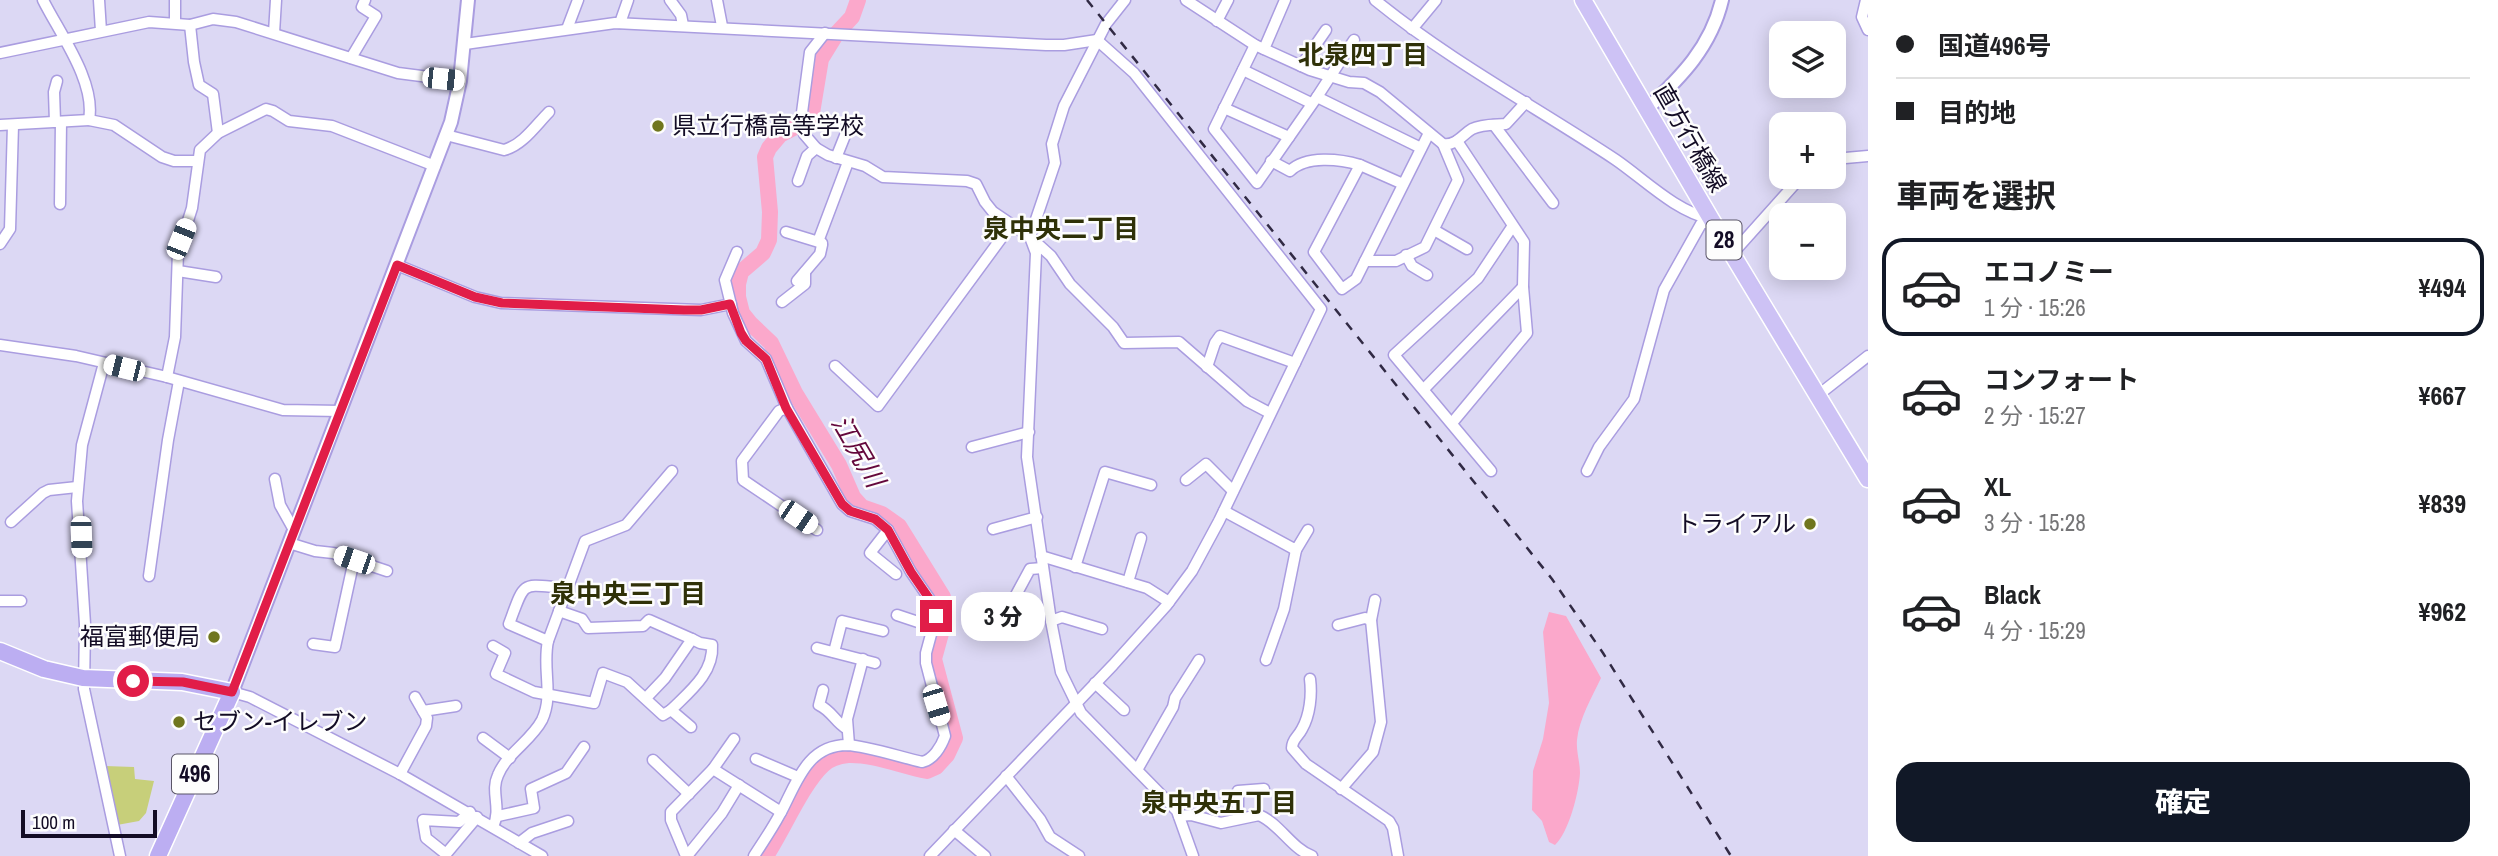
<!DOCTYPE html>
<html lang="ja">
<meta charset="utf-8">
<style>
body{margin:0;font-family:"Archivo Narrow","Noto Sans JP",sans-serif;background:#f2f2f2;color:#202124;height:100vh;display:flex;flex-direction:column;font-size:26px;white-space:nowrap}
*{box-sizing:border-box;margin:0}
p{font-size:23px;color:#757577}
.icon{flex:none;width:38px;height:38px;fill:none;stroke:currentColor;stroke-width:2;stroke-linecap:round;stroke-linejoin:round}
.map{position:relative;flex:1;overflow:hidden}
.side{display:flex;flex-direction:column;background:#fff;width:630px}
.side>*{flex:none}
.top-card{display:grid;align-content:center;height:154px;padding:0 28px;background:#fff}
.buttons{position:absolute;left:1769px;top:21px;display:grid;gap:14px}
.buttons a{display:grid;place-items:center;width:77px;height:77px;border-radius:14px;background:#fff;box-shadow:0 4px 18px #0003;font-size:35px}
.scale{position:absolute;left:21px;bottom:18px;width:136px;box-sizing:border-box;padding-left:7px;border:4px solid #130c25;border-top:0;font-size:19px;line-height:24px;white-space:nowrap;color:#130c25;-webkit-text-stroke:5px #fdfdfd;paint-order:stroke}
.end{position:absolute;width:32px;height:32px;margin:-16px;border:9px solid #e11d48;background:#fff;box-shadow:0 0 0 4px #fff}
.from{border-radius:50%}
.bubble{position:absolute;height:49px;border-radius:21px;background:#fff;box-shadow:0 4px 18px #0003;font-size:23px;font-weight:800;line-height:49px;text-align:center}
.car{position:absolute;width:21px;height:42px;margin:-21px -10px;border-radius:9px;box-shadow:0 0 5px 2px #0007;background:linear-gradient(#fff 24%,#345 0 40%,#fff 0 76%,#345 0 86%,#fff 0)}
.top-card b{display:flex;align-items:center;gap:24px;height:66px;font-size:26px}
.top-card b+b{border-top:2px solid #e0e0e0}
.top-card i{width:18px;height:18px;background:#202124}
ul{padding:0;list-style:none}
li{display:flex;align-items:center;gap:21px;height:98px;margin:0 14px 10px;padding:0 14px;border:4px solid transparent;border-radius:21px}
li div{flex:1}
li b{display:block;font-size:26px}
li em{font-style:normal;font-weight:800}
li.on{border-color:#111827}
li>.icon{width:63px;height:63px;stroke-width:1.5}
h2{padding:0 28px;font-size:32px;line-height:84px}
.action{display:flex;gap:14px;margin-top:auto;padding:14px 28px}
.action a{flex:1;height:80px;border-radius:21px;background:#111827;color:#fff;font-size:28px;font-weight:800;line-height:80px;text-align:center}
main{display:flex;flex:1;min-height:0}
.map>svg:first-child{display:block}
.green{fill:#c7cf7a}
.water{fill:#fba8cb}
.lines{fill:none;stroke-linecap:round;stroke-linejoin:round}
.river{stroke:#fba8cb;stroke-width:16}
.minor-casing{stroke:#aa9de0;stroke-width:13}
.tertiary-casing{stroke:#aa9de0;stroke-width:16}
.primary-casing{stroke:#fff;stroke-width:19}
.trunk-casing{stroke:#fff;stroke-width:19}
.minor{stroke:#fff;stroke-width:10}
.tertiary{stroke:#fff;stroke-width:12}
.primary{stroke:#cdc2f5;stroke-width:16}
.trunk{stroke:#bcaef2;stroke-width:16}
.rail{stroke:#312a44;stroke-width:2.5;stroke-dasharray:9 9;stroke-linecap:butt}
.route{stroke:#e11d48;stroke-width:9}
.poi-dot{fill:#70761e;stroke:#fdfdfd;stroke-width:2.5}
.labels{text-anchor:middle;stroke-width:5;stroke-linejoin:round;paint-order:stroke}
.shield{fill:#fdfdfd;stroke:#595466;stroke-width:2}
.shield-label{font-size:23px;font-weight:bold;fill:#130c25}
.poi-label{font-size:24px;fill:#130c25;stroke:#fdfdfd;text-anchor:start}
.street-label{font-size:24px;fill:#130c25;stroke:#fdfdfd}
.neighbourhood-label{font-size:26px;font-weight:bold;fill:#2f3108;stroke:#fdfdfd}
.water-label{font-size:26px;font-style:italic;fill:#64073c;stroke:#fdfdfd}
</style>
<main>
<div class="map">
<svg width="1868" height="856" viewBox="0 0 1868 856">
<rect width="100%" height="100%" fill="#dcd8f4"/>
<path class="green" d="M105 766 134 767 135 779 154 781 146 813 139 821 117 825Z"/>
<path class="water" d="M1549 612 1566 616 1601 678C1592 697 1579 719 1577 740 1576 751 1580 762 1580 773 1579 792 1569 832 1555 845L1549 842 1542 821 1532 810 1533 771 1543 739 1549 703 1543 632Z"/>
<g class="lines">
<path class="river" d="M766 856C782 832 803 783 823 765 829 759 839 756 848 755 873 754 901 766 927 771L936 767 947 755 955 738 934 659 945 619 943 597 899 526 882 514 862 507 853 497 839 465 795 393 771 343 750 323 742 313 738 297V284L741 272 763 253 769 240 770 212 765 157 769 148 780 135 811 119 821 59 837 33 852 17 858 0"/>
<defs>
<g id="minor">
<path d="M43 0C60 34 96 82 89 120L114 125 162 157 174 161H198"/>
<path d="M99 0 101 31"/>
<path d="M175 0V23"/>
<path d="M670 0 681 15 683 25"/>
<path d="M717 0 722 26"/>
<path d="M1125 0 1106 24 1064 106 1052 144 1055 163 1030 237 1036 253 1027 457 1051 621 1061 672 1081 713 1177 811 1193 856"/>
<path d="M1186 0 1255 45 1310 70 1349 82 1364 83 1380 92 1443 144C1456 146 1462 135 1472 129 1482 124 1495 125 1506 124L1526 102"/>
<path d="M1375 0C1450 61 1536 107 1616 160 1645 180 1675 211 1711 219"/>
<path d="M1866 0 1862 17 1868 30"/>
<path d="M1217 21 1228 0"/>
<path d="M620 23 628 0"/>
<path d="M190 25 194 62 199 85 213 94 218 133"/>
<path d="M567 29 578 0"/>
<path d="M1412 29 1436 0"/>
<path d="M274 33 276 0"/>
<path d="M825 33 810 52 801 120 804 134 816 148 828 155 865 166 883 177 967 181 976 184 985 202 993 212 1030 237 1051 256 1070 284 1113 327 1124 343 1179 342 1247 401 1270 413"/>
<path d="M465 44 615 23 1046 45H1064L1097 40"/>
<path d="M1255 45 1214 129 1257 183 1317 97 1354 40"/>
<path d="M1264 49 1285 0"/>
<path d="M0 53 149 22 190 25 213 19 236 22 398 73 460 81"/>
<path d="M351 58 376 16 362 7 365 0"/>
<path d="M1301 66 1326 30"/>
<path d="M1243 70 1311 103"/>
<path d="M1317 97 1421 148"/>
<path d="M1224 108 1289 137"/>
<path d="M55 122 54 92 57 81"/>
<path d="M0 125 89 120"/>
<path d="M1494 125 1553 203"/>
<path d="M446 135 504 150C523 145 536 125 549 112"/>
<path d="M836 158 848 128"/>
<path d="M1834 159 1868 156"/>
<path d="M1271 161 1290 171C1306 155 1340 159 1360 165L1314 252 1342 289 1356 279 1429 133"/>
<path d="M1360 165 1403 184"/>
<path d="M798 181 807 156 816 148"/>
<path d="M60 204 61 122"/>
<path d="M1434 230 1467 249"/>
<path d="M786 232 822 243"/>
<path d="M0 244 10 229 13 125"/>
<path d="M737 252 725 280 733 313 746 341 766 359 787 408 779 411 742 461 743 480 817 530"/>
<path d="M1733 253 1801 177"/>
<path d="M1406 255 1412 266 1427 275"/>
<path d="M1365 261H1396L1425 247 1458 180 1443 144"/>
<path d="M397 265 475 297 501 303 701 310 731 304"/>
<path d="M178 271 216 277"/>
<path d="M797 281 820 254 822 245 819 239 848 162"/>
<path d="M782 302 805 284V272"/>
<path d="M0 345 76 356 167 377 283 410 340 411"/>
<path d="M104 363 82 445 77 501 85 624 84 689 120 856"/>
<path d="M835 366 878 406 1011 225"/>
<path d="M1207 367 1215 343 1220 336 1295 363"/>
<path d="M167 377 175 337 178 252 192 208 200 150 218 133 266 109 273 111 289 121 332 126 435 166"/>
<path d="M1424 389 1523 287"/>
<path d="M1817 396 1868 356"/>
<path d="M1452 423 1527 333 1523 287 1524 242 1457 141"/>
<path d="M972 447 1029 432"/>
<path d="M1491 471 1394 355 1478 278 1512 227"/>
<path d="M1587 471 1599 447 1634 399 1664 290 1701 224 1711 220"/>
<path d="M275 479 280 505 294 530"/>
<path d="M1186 480 1206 464 1233 491"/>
<path d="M1224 511 1296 550 1308 530"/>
<path d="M11 522 43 493 49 490 77 487"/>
<path d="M993 529 1037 517"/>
<path d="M888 530 870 553 896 574"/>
<path d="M289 543 315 551 333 553 387 571"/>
<path d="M1041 556 1147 588 1169 602"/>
<path d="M1075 567 1105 472 1151 485"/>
<path d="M149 576 168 440 179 381"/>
<path d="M1128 582 1141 538"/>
<path d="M0 601H21"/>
<path d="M559 611 582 619 588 628 643 626 649 620 692 639 665 678 646 698"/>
<path d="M897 615 933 627"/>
<path d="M1051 621 1062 617 1102 629"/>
<path d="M1338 625 1365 618 1371 620"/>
<path d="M996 632 1030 569 1043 568"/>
<path d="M548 641 509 624C526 578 520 585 568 588"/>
<path d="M313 644 335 647 354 560"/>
<path d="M493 646 505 653 496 674 534 692 594 703 603 673 627 682 663 715 671 710 691 727"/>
<path d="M817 648 875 663"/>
<path d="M834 652 842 621 883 631"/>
<path d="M1266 660 1284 609 1296 550"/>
<path d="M1310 679C1312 695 1310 715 1302 729 1298 737 1292 739 1292 748L1306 764 1389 821 1393 828 1398 856"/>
<path d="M1095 683 1124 710"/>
<path d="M823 690 819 705C832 711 835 722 847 729"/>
<path d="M232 692 250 697 400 774 542 856"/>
<path d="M671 710C689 692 714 673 712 645L700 643 692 639"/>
<path d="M423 711 456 706"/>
<path d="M483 738 510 758"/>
<path d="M849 745 847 719 863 659"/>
<path d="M756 759 798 777"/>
<path d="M653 760 689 794"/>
<path d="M713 769 734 739"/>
<path d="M1137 770 1173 707 1175 698 1199 660"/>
<path d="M400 774 426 726 427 718 415 697"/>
<path d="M1006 776 1040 819 1050 837 1079 856"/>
<path d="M1341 789 1373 752 1381 722 1371 620 1375 600"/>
<path d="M470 812 459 822 423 820 426 838 446 854 477 817"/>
<path d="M498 816 534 808 531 789 566 773 584 747"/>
<path d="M1179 816 1191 815 1221 823 1259 815C1280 824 1291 848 1312 856"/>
<path d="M1238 819V791L1264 789"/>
<path d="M493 827C502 808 490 792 498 775 507 753 531 741 542 720 554 695 542 668 548 641L585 541 626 525 672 471"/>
<path d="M954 830 985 856"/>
<path d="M519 843 532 833 568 821"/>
<path d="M686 856 671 820V812L713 769 781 812"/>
<path d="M687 856 722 813 739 785"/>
<path d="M754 856C763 842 772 829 780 814 796 785 806 745 847 745 867 746 900 757 922 762 933 760 941 747 945 736L926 663V653L936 616 935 607 911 572 888 530 875 519 850 511 842 504 787 408"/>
<path d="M930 856 1113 665 1166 606 1192 571 1219 521 1321 309 1134 73 1097 40"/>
</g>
<g id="tertiary">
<path d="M1647 109C1681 77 1711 47 1722 0"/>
<path d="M232 692 451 122 460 81 468 0"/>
</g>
<path id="primary" d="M1583 0 1711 219 1868 479"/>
<path id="trunk" d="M0 651 44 669 83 678 182 682 232 692 158 856"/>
</defs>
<use href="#minor" class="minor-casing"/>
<use href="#tertiary" class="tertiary-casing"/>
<use href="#primary" class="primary-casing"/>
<use href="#trunk" class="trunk-casing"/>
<use href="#minor" class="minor"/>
<use href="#tertiary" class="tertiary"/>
<use href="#primary" class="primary"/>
<use href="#trunk" class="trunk"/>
<path class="rail" d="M1087 0 1552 579 1603 653 1731 856"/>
</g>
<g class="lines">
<path class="route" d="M133 681 183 682 232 692 397 265 475 297 502 303 684 310H701L730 304 741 333 746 341 766 359 786 408 842 504 850 511 875 519 888 530 911 572 935 607 936 616"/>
</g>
<g class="poi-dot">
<circle cx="658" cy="126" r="7"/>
<circle cx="1810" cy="524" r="7"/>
<circle cx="214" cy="637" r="7"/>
<circle cx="179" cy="722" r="7"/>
</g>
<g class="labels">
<g class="shield">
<rect x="1706.5" y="220.5" width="35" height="39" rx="5"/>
<rect x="172" y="754.5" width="46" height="39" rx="5"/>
</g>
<g class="shield-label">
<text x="1724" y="248">28</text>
<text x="195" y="782">496</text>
</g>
<g class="poi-label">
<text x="672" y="134">県立行橋高等学校</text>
<text x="1796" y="532" text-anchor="end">トライアル</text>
<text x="200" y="645" text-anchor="end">福富郵便局</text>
<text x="193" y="730">セブン-イレブン</text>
</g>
<g class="street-label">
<text transform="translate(1690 138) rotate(60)" y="8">直方行橋線</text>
</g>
<g class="neighbourhood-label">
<text x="1363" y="64">北泉四丁目</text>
<text x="1061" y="238">泉中央二丁目</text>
<text x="628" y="603">泉中央三丁目</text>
<text x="1219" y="812">泉中央五丁目</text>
</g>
<g class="water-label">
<text transform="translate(858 451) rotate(60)" y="9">江尻川</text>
</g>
</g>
</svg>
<div class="buttons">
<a><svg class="icon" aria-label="layers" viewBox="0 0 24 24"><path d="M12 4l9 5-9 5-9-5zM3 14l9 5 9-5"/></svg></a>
<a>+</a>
<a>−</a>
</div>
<div class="scale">100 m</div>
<i class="end from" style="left:133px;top:681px"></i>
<i class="end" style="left:936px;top:616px"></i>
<div class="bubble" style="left:961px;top:592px;width:84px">3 分</div>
<i class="car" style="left:443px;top:79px;rotate:96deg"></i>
<i class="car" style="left:181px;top:239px;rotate:22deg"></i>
<i class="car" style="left:124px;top:368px;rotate:284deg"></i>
<i class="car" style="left:798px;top:517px;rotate:124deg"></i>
<i class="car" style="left:81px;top:537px;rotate:178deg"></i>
<i class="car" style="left:354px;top:560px;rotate:289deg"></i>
<i class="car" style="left:936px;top:705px;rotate:163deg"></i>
</div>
<section class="side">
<div class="top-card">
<b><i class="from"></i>国道496号</b>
<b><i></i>目的地</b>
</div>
<h2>車両を選択</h2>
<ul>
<li class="on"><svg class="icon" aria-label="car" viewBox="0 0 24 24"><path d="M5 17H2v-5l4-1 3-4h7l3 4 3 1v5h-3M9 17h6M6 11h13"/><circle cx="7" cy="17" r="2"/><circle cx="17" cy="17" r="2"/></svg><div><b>エコノミー</b><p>1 分 · 15:26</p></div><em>¥494</em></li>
<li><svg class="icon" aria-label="car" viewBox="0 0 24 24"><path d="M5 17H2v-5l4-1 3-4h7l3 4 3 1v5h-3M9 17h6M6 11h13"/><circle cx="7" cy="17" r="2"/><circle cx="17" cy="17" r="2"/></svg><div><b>コンフォート</b><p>2 分 · 15:27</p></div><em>¥667</em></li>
<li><svg class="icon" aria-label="car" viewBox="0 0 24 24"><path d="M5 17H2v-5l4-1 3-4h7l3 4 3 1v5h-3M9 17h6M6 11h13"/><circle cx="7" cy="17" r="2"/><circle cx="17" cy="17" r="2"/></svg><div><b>XL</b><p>3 分 · 15:28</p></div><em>¥839</em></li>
<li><svg class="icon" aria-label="car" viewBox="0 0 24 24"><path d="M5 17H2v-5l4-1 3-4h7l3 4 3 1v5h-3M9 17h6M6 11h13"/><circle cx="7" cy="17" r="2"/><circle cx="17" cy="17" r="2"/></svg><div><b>Black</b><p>4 分 · 15:29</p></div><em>¥962</em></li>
</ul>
<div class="action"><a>確定</a></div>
</section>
</main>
